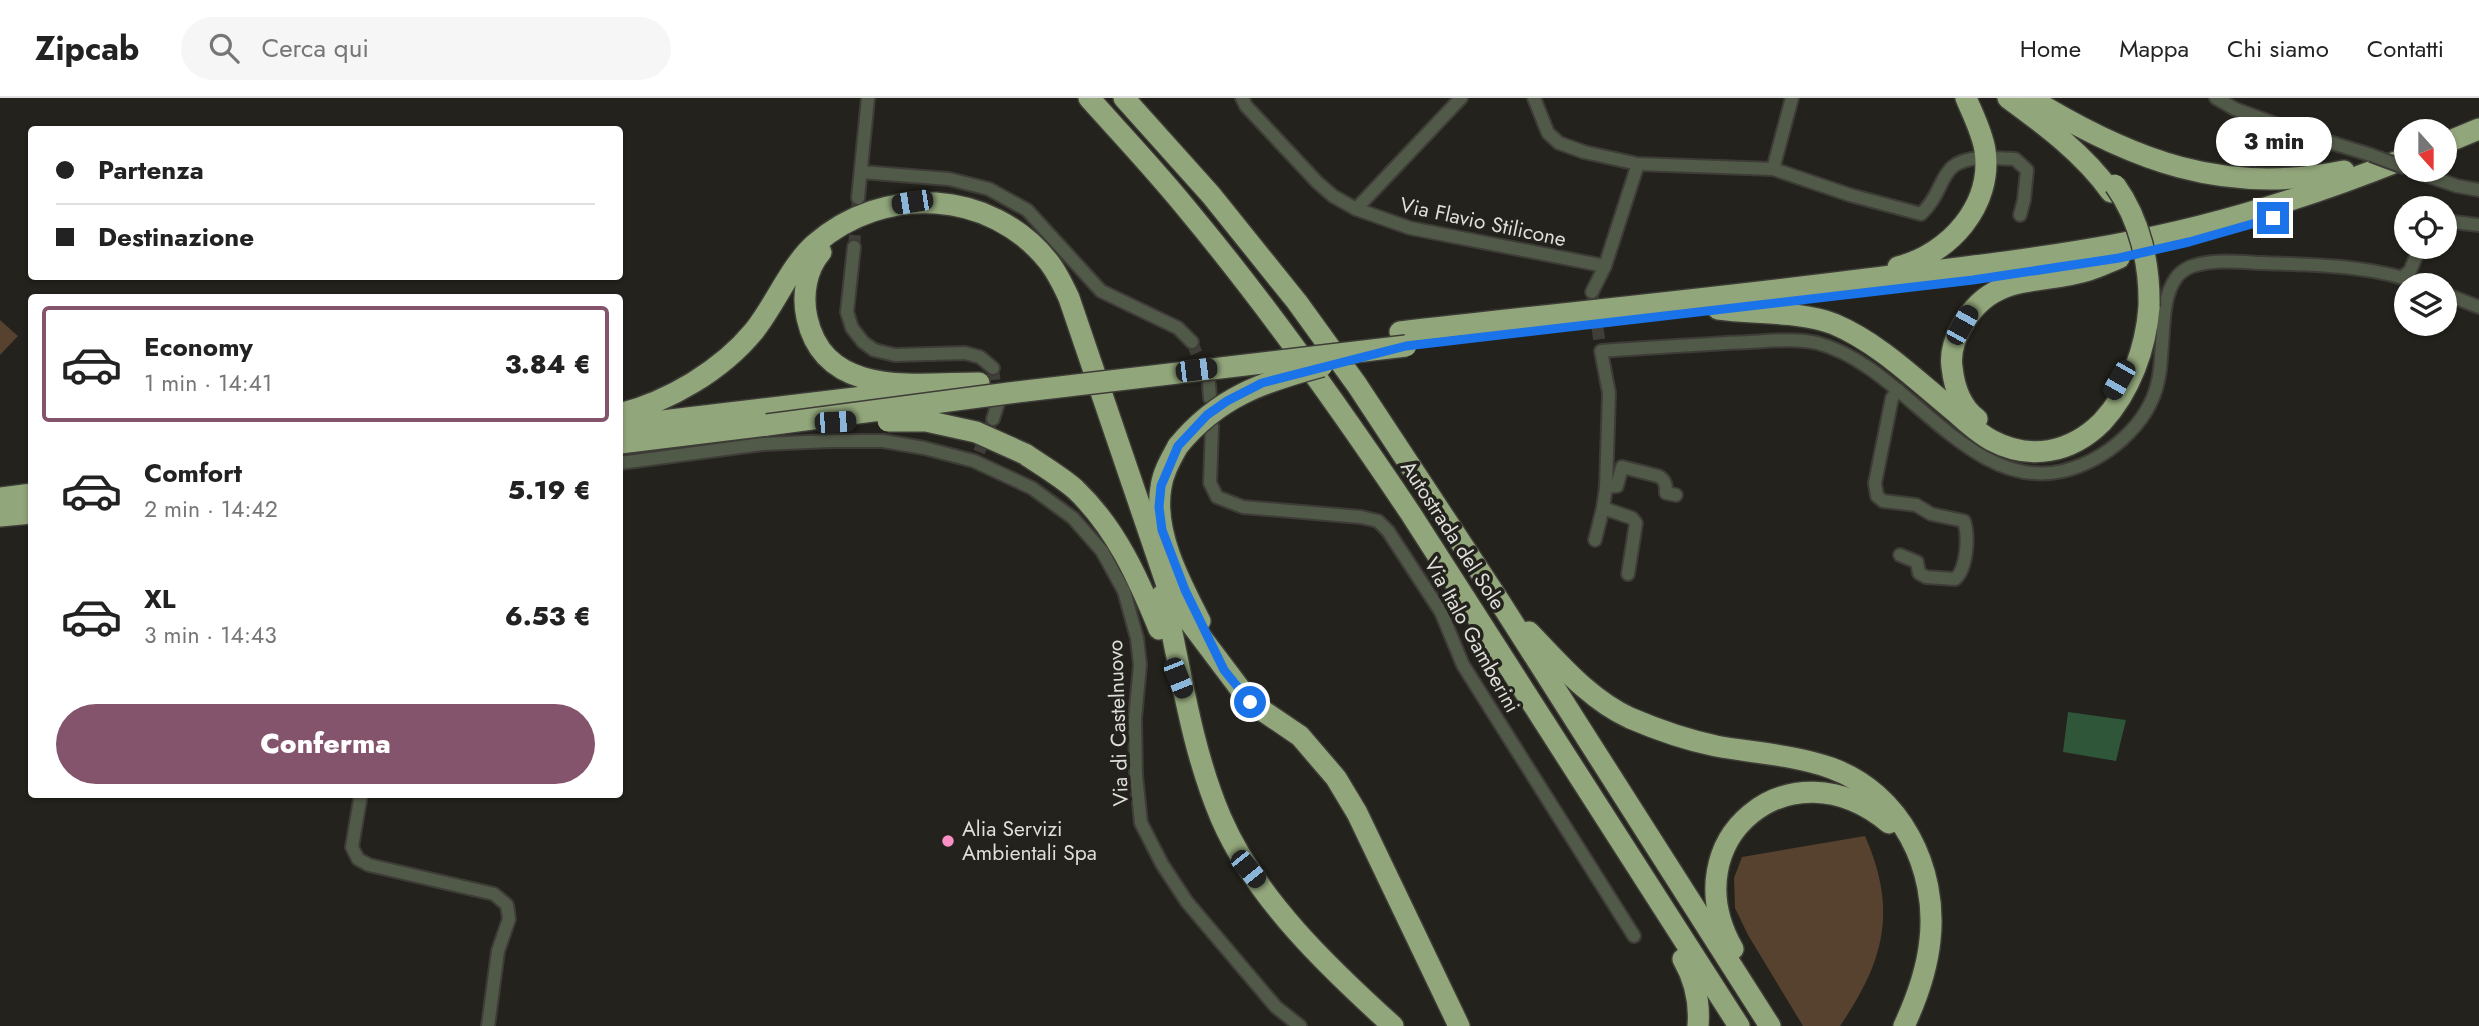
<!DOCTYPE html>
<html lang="it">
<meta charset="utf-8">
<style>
body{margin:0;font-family:Jost,sans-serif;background:#f6f6f6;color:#222;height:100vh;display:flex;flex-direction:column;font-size:26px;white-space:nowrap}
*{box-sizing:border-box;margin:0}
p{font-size:23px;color:#767676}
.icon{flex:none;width:38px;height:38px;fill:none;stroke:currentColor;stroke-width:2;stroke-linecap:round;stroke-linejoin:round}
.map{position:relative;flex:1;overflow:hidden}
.details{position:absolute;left:28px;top:196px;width:595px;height:504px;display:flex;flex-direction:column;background:#fff;border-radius:7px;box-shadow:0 2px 5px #0004}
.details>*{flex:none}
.top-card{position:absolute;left:28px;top:28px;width:595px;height:154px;border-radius:7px;box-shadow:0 2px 5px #0004;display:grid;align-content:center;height:154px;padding:0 28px;background:#fff}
.needle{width:46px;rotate:159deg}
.fabs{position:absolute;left:2394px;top:21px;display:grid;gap:14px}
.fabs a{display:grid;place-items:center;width:63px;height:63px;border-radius:50%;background:#fff;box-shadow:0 2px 5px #0004;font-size:35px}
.end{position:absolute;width:32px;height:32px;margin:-16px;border:9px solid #1a73e8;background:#fff;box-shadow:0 0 0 4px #fff}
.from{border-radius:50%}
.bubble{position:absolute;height:49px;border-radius:24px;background:#fff;box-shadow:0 2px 5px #0004;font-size:23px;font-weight:800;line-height:49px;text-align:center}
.car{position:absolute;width:21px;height:42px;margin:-21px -10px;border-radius:9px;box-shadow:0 0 5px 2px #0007;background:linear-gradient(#222 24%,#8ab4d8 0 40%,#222 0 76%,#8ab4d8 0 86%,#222 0)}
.top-card b{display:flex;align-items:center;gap:24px;height:66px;font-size:26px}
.top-card b+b{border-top:2px solid #e0e0e0}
.top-card i{width:18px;height:18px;background:#222}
ul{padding:12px 0 0;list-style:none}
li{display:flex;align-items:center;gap:21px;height:116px;margin:0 14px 10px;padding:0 14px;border:4px solid transparent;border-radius:7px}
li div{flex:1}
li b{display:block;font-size:26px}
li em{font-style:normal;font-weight:800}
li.current{border-color:#84536c}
li>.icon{width:63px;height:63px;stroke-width:1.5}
.cta{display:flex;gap:14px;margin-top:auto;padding:14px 28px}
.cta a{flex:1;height:80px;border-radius:42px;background:#84536c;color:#fff;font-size:28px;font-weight:800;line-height:80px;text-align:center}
header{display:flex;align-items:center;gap:42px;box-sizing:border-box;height:98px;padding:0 35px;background:#fff;border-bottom:2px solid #e0e0e0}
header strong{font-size:33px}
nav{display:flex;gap:38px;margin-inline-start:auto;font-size:24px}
.search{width:490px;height:63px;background:#f6f6f6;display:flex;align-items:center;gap:18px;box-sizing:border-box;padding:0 24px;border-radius:38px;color:#767676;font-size:26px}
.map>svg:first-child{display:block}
.green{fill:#57412f}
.water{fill:#30563a}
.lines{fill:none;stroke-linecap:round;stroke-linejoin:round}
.street-tunnel{stroke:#3f3e38;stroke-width:12;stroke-dasharray:12 6;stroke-linecap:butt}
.street-casing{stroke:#3d3c37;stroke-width:16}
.highway-casing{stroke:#3d3c37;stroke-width:24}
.street{stroke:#515948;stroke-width:12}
.highway{stroke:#92a67b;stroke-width:21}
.street-bridge-casing{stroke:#3d3c37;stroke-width:16;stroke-linecap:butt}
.highway-bridge-casing{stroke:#3d3c37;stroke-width:24;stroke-linecap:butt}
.street-bridge{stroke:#515948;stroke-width:12}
.highway-bridge{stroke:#92a67b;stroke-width:21}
.route{stroke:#1a73e8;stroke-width:9}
.poi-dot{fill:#fb8fc6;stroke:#23221c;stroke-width:2.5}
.labels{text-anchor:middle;stroke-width:7;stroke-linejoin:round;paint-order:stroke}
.street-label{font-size:21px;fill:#dededa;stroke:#23221c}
.poi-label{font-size:21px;fill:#dededa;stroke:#23221c;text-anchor:start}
</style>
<header>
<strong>Zipcab</strong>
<div class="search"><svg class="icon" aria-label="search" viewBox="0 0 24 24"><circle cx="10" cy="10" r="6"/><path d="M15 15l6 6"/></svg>Cerca qui</div>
<nav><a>Home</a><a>Mappa</a><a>Chi siamo</a><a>Contatti</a></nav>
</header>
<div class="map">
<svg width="2479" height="928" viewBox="0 0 2479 928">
<rect width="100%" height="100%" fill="#23221c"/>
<g class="green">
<path d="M0 222 18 238 0 257Z"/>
<path d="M1865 738C1898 813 1884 863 1840 928H1803L1748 837 1735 810 1734 780 1742 759Z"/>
</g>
<path class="water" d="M2068 614 2126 622 2116 663 2063 654Z"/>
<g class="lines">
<g class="street-tunnel">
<path d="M854 149 858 100"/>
<path d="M1592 194 1601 253"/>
<path d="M1192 244 1205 276"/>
<path d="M993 270 997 301"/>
<path d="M979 354 993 321"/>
</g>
<defs>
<g id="street">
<path d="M1242 0 1246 8 1317 84 1333 98 1356 111 1410 130 1605 168"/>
<path d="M1534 0 1548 35 1559 45 1584 54 1638 66 1773 71 1850 97 1921 116C1948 91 1936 63 1980 60"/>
<path d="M2216 0 2235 11 2303 36 2371 57"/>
<path d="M1992 60 2015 61 2027 72 2024 102 2020 117"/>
<path d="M1773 71 1792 0"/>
<path d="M861 74 949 81 989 91 1027 112 1101 193 1178 230 1192 244"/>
<path d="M2428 78 2457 88 2479 92"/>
<path d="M858 100 868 0"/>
<path d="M1356 111 1461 0"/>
<path d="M2445 123 2479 127"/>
<path d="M854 149 847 214 852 230 863 244 874 252 895 257 965 255 980 259 993 270"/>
<path d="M2402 179 2410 173 2420 149"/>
<path d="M1592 194 1605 168 1638 66"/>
<path d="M2445 196 2479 209"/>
<path d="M1209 286 1210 300"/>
<path d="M1898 292 1892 300 1875 385 1877 398 1883 403 1916 407 1931 416 1964 423C1969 438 1967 471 1955 481L1926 479 1919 475 1917 464 1900 457"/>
<path d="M993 321 998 305"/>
<path d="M1212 328 1210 385 1217 399 1243 409 1361 419 1378 423 1388 433 1441 514 1463 567 1634 838"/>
<path d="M620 365 763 346 831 343H883L924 350 974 363 1032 390 1073 420 1102 453 1124 493 1137 540 1140 567 1135 621 1136 677 1141 725 1162 766 1187 804 1276 909 1300 928"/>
<path d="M1606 389 1617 388 1622 369 1658 378C1666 382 1666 388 1666 395L1676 397"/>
<path d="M1595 442 1603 410"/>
<path d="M1628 476 1636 425 1632 420 1603 410 1606 389 1609 295 1601 253C1650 250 1699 246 1749 244 1771 243 1795 240 1817 245 1905 267 1967 395 2063 373 2105 363 2149 327 2158 283 2161 271 2161 258 2162 246 2164 225 2163 198 2176 180 2179 175 2188 169 2193 168 2215 161 2240 164 2262 165 2315 167 2374 167 2424 187"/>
<path d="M361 696 352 749 358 761 369 767 494 796 507 807 509 821 498 853 488 928"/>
</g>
<g id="highway">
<path d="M1089 0C1123 38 1159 76 1191 116 1270 211 1342 313 1411 416L1739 928"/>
<path d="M1124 0 1211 97 1297 204 1357 287 1498 501 1770 928"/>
<path d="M2008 0C2045 27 2084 56 2111 94"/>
<path d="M2030 0C2131 62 2224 98 2344 73"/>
<path d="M2445 45 2479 31"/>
<path d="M821 154C806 171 802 198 807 220 825 301 916 285 979 285"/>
<path d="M1898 169C1949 156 1993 108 1985 52 1982 34 1973 17 1966 0"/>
<path d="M1718 211C1754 216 1801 213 1834 226 1879 245 1916 282 1954 313 1965 323 1978 335 1991 342 2030 363 2071 355 2102 324 2130 294 2146 250 2149 209"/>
<path d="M1400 234C1555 216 1711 201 1867 181 1949 171 2031 162 2113 147 2213 129 2312 98 2406 60"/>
<path d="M620 316C669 303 721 273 754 233 775 207 790 168 815 146 884 86 990 91 1048 163 1057 174 1063 187 1069 200L1171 499 1250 604 1300 638 1336 680 1357 715 1459 928"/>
<path d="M1977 321C1961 309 1954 288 1952 269 1950 255 1955 240 1962 228 1992 173 2039 188 2089 172 2099 169 2109 164 2119 160"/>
<path d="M620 328 897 295"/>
<path d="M620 345 767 327"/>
<path d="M1178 348C1171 361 1163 374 1161 389 1153 434 1180 484 1200 523"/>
<path d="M1025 356C1041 367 1060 378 1075 391 1116 430 1138 480 1159 531"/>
<path d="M0 400 32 396"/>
<path d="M0 418 32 415"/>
<path d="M1161 498 1169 520C1183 587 1194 657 1221 720 1256 801 1329 870 1393 928"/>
<path d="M1529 534C1560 566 1589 601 1630 620 1658 632 1687 642 1716 648 1755 655 1794 657 1831 670 1901 695 1938 771 1930 842 1927 872 1917 900 1904 928"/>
<path d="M1733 851C1671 742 1790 642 1889 725"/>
<path d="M1683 861C1695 882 1700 904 1698 928"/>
</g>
</defs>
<use href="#street" class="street-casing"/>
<use href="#highway" class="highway-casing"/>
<use href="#street" class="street"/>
<use href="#highway" class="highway"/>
<defs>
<g id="street-bridge">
<path d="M2371 57 2406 70"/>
<path d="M2410 72 2428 78"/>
</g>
<g id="highway-bridge">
<path d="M2115 87C2140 122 2150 166 2149 209"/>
<path d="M888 323H926L976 334 1025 356"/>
<path d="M767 327 1009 295 1406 248"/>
<path d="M1178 348C1218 299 1263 284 1322 268"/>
</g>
</defs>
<use href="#street-bridge" class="street-bridge-casing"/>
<use href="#highway-bridge" class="highway-bridge-casing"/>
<use href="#street-bridge" class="street-bridge"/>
<use href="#highway-bridge" class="highway-bridge"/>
</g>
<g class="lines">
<path class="route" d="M1250 604 1224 572 1185 492 1162 432 1159 409 1161 388 1178 348 1207 317 1227 303 1262 285 1406 248 1973 182 2119 160 2189 144 2273 120"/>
</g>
<circle class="poi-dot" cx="948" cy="743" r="7"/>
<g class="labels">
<g class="street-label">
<text transform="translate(1483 124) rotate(12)" y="7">Via Flavio Stilicone</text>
<text transform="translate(1453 437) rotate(57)" y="7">Autostrada del Sole</text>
<text transform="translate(1472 537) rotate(61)" y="7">Via Italo Gamberini</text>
<text transform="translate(1118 625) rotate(-92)" y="7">Via di Castelnuovo</text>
</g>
<g class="poi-label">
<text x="962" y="738">Alia Servizi<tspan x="962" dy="24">Ambientali Spa</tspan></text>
</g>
</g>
</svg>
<div class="fabs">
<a><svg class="needle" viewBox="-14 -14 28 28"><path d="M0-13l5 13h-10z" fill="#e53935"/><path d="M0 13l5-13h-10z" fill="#767676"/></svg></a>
<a><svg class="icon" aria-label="locate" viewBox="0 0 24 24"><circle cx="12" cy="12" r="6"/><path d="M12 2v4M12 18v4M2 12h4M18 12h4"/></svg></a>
<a><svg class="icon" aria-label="layers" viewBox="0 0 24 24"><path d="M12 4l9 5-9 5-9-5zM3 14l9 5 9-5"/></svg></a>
</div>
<i class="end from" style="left:1250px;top:604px"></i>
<i class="end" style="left:2273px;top:120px"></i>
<div class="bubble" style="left:2216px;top:19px;width:116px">3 min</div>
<i class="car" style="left:912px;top:104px;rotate:261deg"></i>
<i class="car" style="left:1962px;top:227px;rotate:29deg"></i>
<i class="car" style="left:1196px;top:272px;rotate:83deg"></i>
<i class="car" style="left:2119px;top:282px;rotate:210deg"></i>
<i class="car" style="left:835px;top:324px;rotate:87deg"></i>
<i class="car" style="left:1178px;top:580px;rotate:158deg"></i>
<i class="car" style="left:1248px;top:771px;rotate:141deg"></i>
<div class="top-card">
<b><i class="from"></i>Partenza</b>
<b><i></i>Destinazione</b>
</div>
<section class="details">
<ul>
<li class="current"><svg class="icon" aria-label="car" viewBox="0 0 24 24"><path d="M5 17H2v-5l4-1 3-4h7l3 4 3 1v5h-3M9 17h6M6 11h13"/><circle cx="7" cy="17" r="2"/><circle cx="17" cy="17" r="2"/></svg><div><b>Economy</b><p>1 min · 14:41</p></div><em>3.84 €</em></li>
<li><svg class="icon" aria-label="car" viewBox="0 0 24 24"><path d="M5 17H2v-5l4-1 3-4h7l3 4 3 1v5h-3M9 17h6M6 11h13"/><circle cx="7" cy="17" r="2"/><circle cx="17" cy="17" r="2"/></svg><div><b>Comfort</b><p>2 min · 14:42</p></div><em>5.19 €</em></li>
<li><svg class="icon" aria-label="car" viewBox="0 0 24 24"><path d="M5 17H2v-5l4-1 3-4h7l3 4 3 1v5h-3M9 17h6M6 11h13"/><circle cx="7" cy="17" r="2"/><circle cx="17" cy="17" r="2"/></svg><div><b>XL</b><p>3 min · 14:43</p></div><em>6.53 €</em></li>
</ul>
<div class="cta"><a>Conferma</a></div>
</section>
</div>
